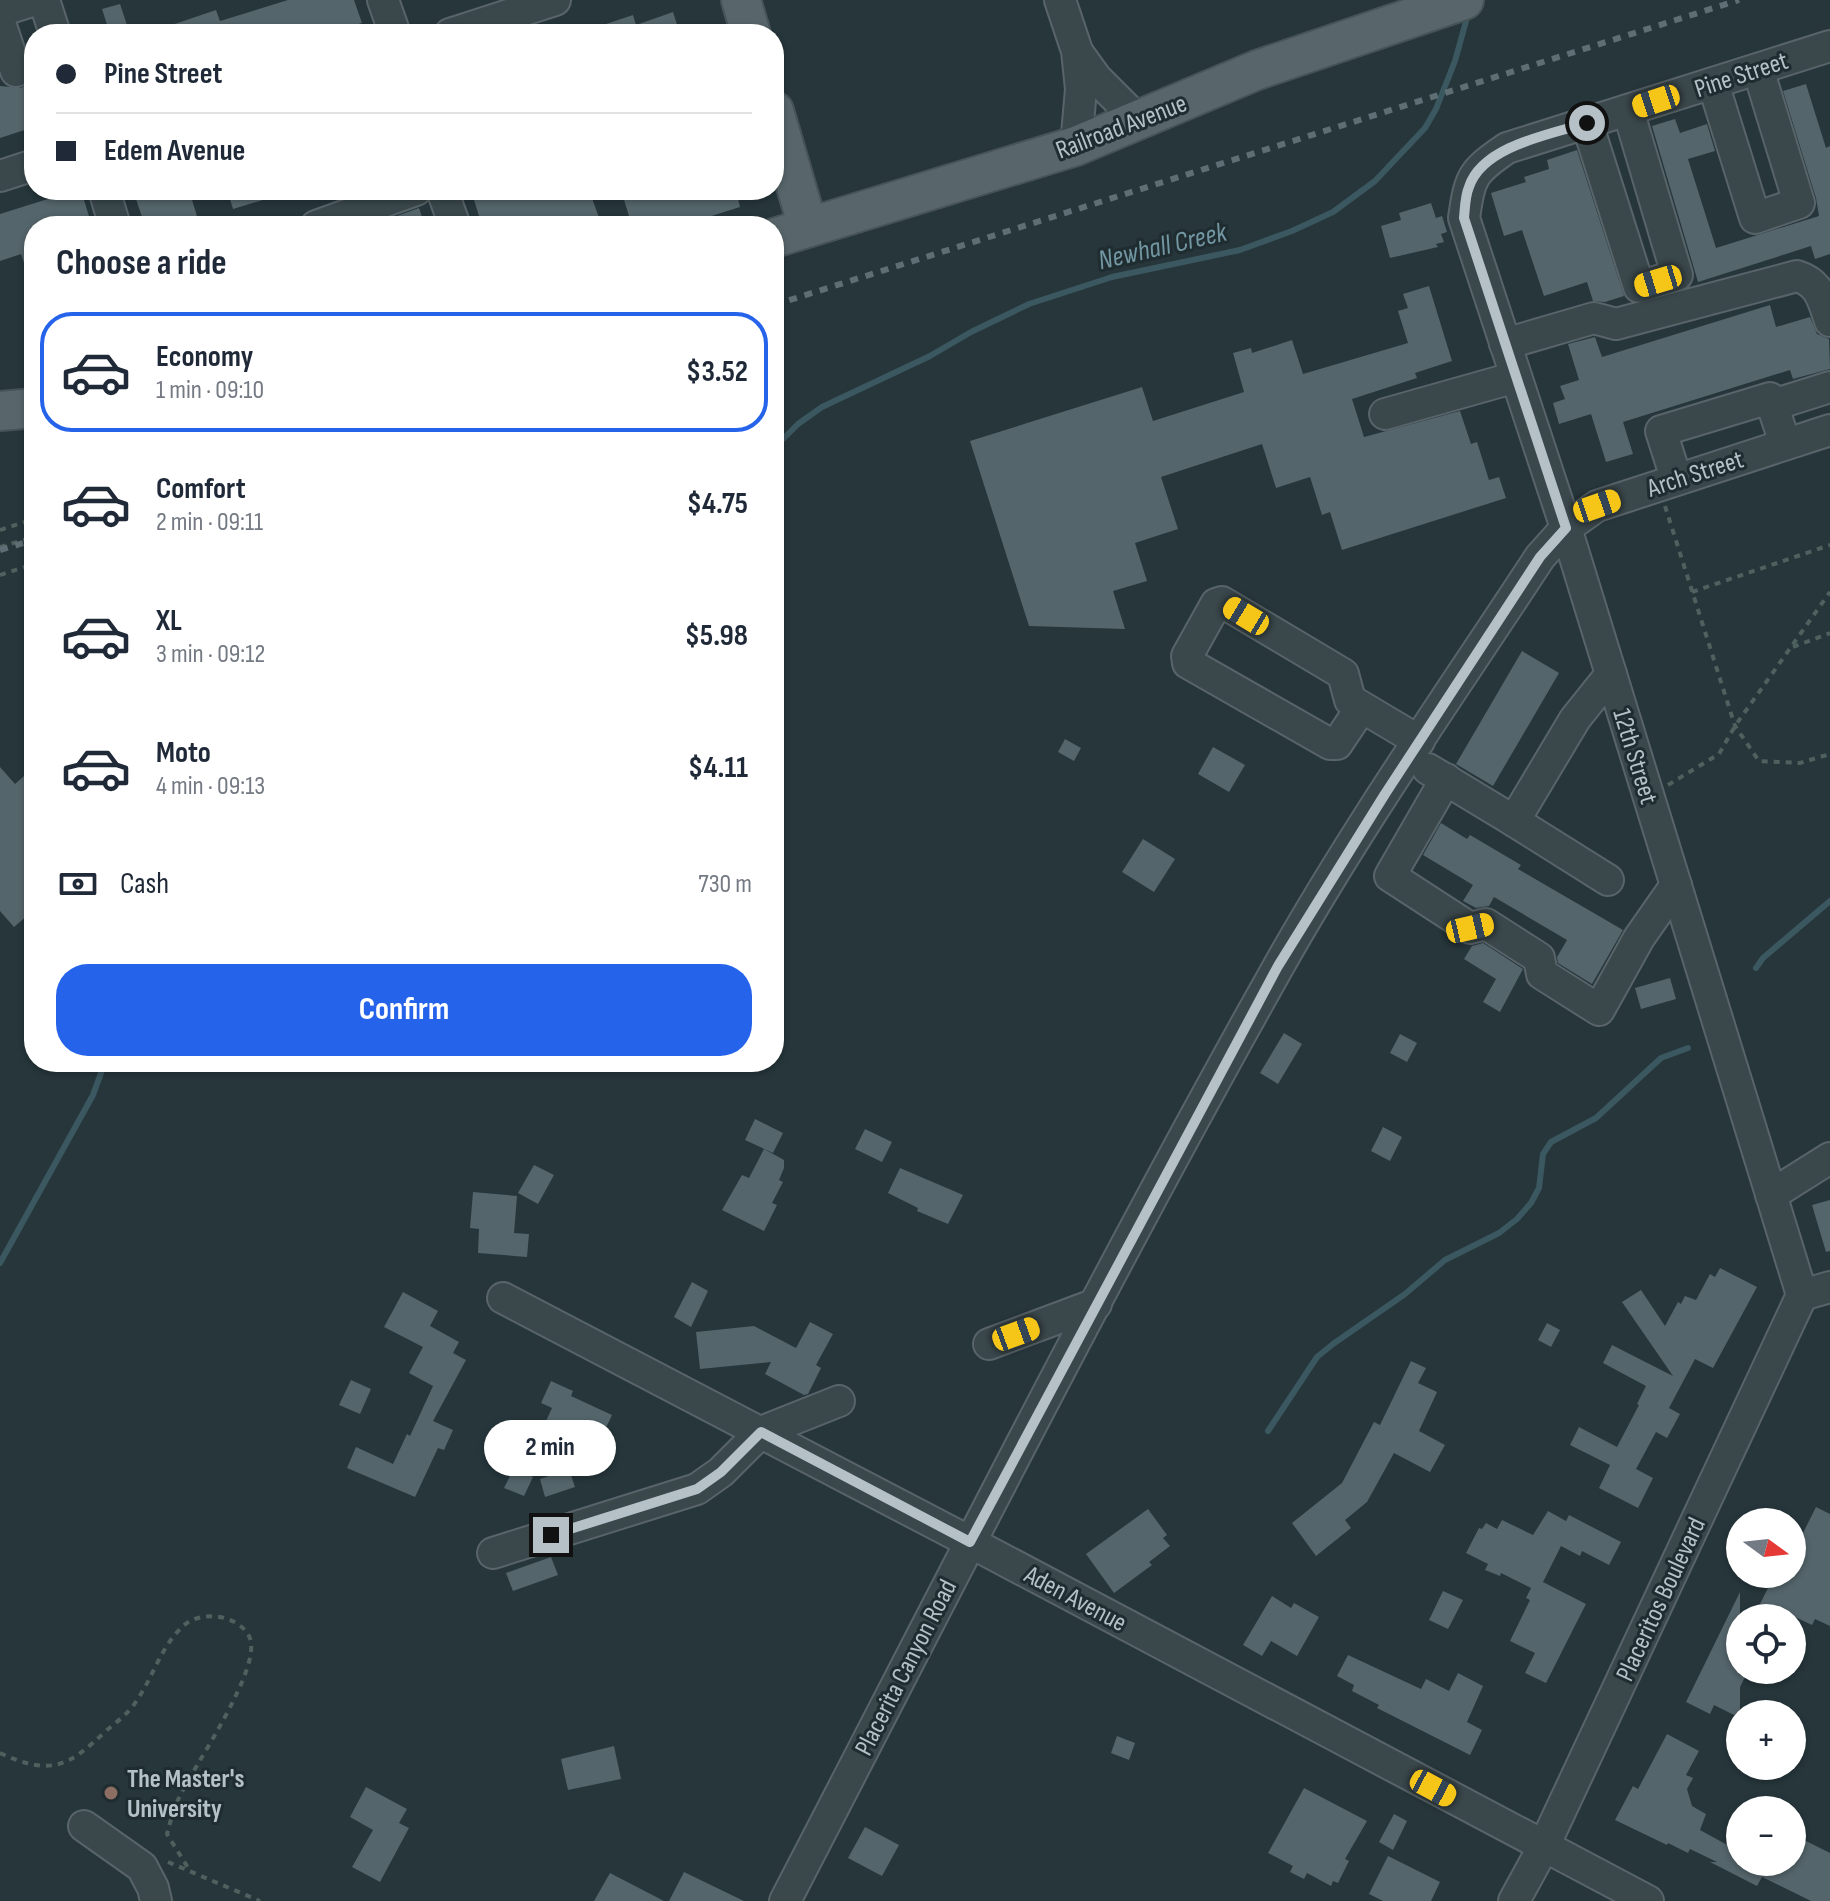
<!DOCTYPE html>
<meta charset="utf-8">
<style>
body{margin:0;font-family:"Sofia Sans Condensed",sans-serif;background:#f2f2f3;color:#1f2937;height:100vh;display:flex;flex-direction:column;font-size:30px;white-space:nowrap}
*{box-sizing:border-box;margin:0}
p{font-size:26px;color:#747a83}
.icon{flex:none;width:44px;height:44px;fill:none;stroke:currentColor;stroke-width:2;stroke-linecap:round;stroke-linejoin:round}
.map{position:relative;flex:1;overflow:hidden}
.side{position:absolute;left:24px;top:216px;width:760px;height:856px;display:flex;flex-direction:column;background:#fff;border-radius:32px;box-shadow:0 2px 6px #0004}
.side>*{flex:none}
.banner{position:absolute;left:24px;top:24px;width:760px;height:176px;border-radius:32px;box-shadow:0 2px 6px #0004;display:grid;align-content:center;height:176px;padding:0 32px;background:#fff}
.needle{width:52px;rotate:105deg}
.tools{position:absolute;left:1726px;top:1508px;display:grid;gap:16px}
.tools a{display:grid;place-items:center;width:80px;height:80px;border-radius:50%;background:#fff;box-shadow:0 2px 6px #0004;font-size:40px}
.end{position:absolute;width:36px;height:36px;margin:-18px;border:10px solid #b5c1c7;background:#111;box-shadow:0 0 0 4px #111}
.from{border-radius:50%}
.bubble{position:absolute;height:56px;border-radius:28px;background:#fff;box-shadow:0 2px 6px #0004;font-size:26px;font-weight:700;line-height:56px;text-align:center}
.car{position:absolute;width:24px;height:48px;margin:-24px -12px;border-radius:10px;box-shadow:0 0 6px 2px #0007;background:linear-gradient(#f5c518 24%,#345 0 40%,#f5c518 0 76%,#345 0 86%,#f5c518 0)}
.banner b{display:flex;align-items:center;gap:28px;height:76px;font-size:30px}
.banner b+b{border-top:2px solid #e0e1e3}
.banner i{width:20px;height:20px;background:#1f2937}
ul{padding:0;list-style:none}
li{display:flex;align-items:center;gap:24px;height:120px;margin:0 16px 12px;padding:0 16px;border:4px solid transparent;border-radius:32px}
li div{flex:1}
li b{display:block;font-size:30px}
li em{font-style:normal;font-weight:700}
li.selected{border-color:#2563eb}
li>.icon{width:72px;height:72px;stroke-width:1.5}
h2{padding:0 32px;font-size:36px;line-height:96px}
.pay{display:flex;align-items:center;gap:20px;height:88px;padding:0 32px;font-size:30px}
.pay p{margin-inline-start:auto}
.primary-button{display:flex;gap:16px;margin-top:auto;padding:16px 32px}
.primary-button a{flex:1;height:92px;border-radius:32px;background:#2563eb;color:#fff;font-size:32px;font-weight:700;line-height:92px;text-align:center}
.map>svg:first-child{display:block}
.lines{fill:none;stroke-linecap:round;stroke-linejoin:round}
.stream{stroke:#3b5760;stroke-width:6}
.building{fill:#54656b}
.minor-casing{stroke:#586469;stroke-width:34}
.major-casing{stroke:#465357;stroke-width:42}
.path{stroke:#4f615e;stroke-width:4;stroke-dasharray:6 6;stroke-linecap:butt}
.minor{stroke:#3a474b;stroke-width:30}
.major{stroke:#58666b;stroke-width:38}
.rail{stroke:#5e6e74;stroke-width:6;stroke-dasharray:8 8;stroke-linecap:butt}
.route{stroke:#b5c1c7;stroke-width:10}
.education-dot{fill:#8d6e63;stroke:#1f2c30;stroke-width:3}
.labels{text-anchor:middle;stroke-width:6;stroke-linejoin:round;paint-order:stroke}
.street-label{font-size:26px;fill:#b5c1c7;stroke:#1f2c30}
.poi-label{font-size:26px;font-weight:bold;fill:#b5c1c7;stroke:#1f2c30;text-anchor:start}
.water-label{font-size:28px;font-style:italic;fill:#7296a2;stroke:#1f2c30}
</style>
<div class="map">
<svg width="1830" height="1901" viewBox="0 0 1830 1901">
<rect width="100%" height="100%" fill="#26363b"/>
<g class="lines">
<g class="stream">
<path d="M774 448 798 424 822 407 930 356 971 332 1029 304 1112 277 1240 250 1292 231 1333 212 1375 181 1425 128 1436 109 1455 61 1468 14"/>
<path d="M1756 968 1763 958 1830 901"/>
<path d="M0 1263 93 1095 105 1062"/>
<path d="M1268 1431 1317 1357 1333 1344 1405 1294 1445 1260 1499 1233 1517 1219 1531 1203 1539 1188 1543 1154 1551 1142 1596 1118 1661 1058 1688 1048"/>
</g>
</g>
<g class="building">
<path d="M288 0H354L362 23 325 34H154V31L216 10 220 21Z"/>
<path d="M120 4 130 34H110L102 9Z"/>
<path d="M673 12 680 34H585V31L633 15 636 25Z"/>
<path d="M34 75V127L0 138V86L21 88 29 83Z"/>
<path d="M1806 84 1826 148 1830 146V254L1815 259 1811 246 1698 282 1652 126 1675 119 1680 133 1707 124 1715 151 1688 159 1716 248 1819 216 1816 198 1783 91Z"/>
<path d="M1577 150 1624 296 1605 302 1593 301 1587 282 1544 296 1522 230 1504 236 1491 193 1526 182 1524 177 1549 169 1547 160Z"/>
<path d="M48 190H81L92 226H34V283L31 284 21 254 0 261V214L51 198Z"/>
<path d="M133 190H189L200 226H145Z"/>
<path d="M227 190H283V194L233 209Z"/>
<path d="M471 190H589L602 226H482Z"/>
<path d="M621 190H736L740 207 680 226H632Z"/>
<path d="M1431 203 1436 218 1442 216 1447 232 1441 234 1444 242 1436 244 1438 247 1390 258 1381 226 1401 220 1399 213Z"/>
<path d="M419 208 425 226H369Z"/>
<path d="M1429 286 1452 361 1415 373 1417 378 1352 399 1364 437 1460 411 1471 444 1477 442 1489 480 1499 477 1506 498 1342 550 1330 512 1322 515 1310 477 1276 488 1262 444 1161 477 1178 529 1135 543 1147 581 1113 591 1125 629 1029 626 970 441 1142 387 1153 421 1244 392 1233 353 1251 348 1252 353 1292 340 1303 374 1408 343 1398 311 1408 308 1403 294Z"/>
<path d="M1770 305 1776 327 1810 317 1817 334 1829 339 1830 369 1793 379 1790 370 1623 422 1633 454 1606 462 1591 414 1559 424 1553 403 1565 399 1560 386 1579 380 1568 344 1595 337 1602 357Z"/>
<path d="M1522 651 1559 673 1493 786 1456 764Z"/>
<path d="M1065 739 1081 748 1074 761 1058 752Z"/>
<path d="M1213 747 1245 765 1229 792 1198 774Z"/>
<path d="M0 767 15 784 34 767V910L14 927 0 911Z"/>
<path d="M1441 823 1467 839 1470 835 1521 865 1518 869 1623 930 1592 984 1558 963 1557 957 1567 940 1494 897 1489 906 1476 908 1463 901 1473 885 1423 855Z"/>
<path d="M1143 839 1175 859 1154 892 1122 872Z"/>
<path d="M1483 943 1523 969 1500 1012 1483 1002 1496 979 1464 959 1472 946Z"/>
<path d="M1670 978 1676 999 1641 1009 1635 988Z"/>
<path d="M1284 1033 1302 1044 1278 1084 1260 1073Z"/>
<path d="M1400 1034 1417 1043 1407 1062 1390 1053Z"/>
<path d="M755 1119 783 1133 773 1153 745 1140Z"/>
<path d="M1383 1127 1402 1137 1390 1161 1371 1151Z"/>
<path d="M865 1129 892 1142 882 1162 855 1149Z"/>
<path d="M764 1149 784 1160V1168L779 1180 783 1182 772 1203 777 1205 764 1231 722 1210 742 1175 749 1178Z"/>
<path d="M534 1165 554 1175 538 1204 518 1193Z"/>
<path d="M900 1168 963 1195 948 1224 917 1211 918 1208 888 1193Z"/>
<path d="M473 1192 517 1196 514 1233 529 1234 527 1257 478 1253 479 1229 470 1228Z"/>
<path d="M1830 1200V1251L1826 1252 1812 1205Z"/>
<path d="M1720 1268 1757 1287 1713 1368 1695 1359 1669 1408 1680 1414 1667 1438 1656 1432 1636 1469 1653 1478 1638 1508 1599 1488 1610 1465 1570 1445 1579 1427 1617 1447 1639 1405 1637 1404 1646 1386 1603 1363 1612 1345 1673 1376 1622 1302 1641 1290 1665 1326 1678 1302 1681 1304 1685 1296 1696 1300 1710 1274 1715 1277Z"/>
<path d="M692 1282 708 1291 691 1327 674 1317Z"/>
<path d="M403 1292 438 1311 430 1326 459 1342 453 1353 466 1360 433 1421 453 1430 444 1450 438 1448 415 1497 347 1468 356 1447 393 1464 407 1434 410 1436 433 1386 409 1373 423 1347 384 1327Z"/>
<path d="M810 1322 833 1334 816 1365 821 1368 808 1394 804 1395 765 1374 771 1362 700 1369 696 1332 754 1326 796 1348Z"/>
<path d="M1547 1323 1560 1330 1551 1347 1538 1340Z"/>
<path d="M1411 1361 1426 1368 1418 1383 1437 1392 1419 1431 1445 1445 1430 1472 1394 1453 1367 1502 1345 1520 1351 1528 1316 1556 1292 1523 1342 1483 1374 1422 1380 1425Z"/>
<path d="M351 1380 371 1389 360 1414 339 1405Z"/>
<path d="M551 1381 573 1391 571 1396 612 1415 595 1451 554 1432 557 1426 546 1421 552 1408 541 1403Z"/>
<path d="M514 1468 533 1477 524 1496 504 1488Z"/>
<path d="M569 1469 575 1487 545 1497 540 1479Z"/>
<path d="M1816 1507 1830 1514V1626L1815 1619 1812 1625 1797 1618H1753L1775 1574H1792V1543L1797 1545Z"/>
<path d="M1148 1509 1167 1535 1163 1538 1170 1546 1149 1562 1152 1565 1114 1593 1086 1554Z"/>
<path d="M1548 1511 1566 1521 1569 1515 1621 1542 1609 1565 1582 1551 1580 1556 1561 1546 1543 1582 1586 1604 1546 1683 1525 1673 1535 1653 1510 1641 1530 1600 1526 1598 1531 1588 1501 1573 1500 1576 1485 1570 1488 1564 1466 1553 1479 1528 1482 1529 1486 1523 1497 1529 1502 1520 1533 1535Z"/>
<path d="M551 1557 558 1575 513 1591 506 1573Z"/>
<path d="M1443 1591 1463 1600 1448 1629 1429 1620Z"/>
<path d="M1740 1592V1674L1745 1677 1740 1687V1718L1714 1705 1710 1714 1686 1702Z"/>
<path d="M1272 1596 1291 1608 1294 1603 1319 1617 1297 1656 1271 1641 1262 1656 1243 1645Z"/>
<path d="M1348 1655 1421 1689 1426 1679 1449 1691 1458 1673 1483 1686 1467 1722 1482 1730 1470 1755 1377 1708 1379 1705 1352 1691 1354 1685 1337 1676Z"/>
<path d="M1667 1734 1699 1751 1686 1775 1693 1778 1687 1789 1692 1806 1706 1814 1700 1830 1740 1852V1862H1792V1834L1830 1853V1901H1811L1762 1877 1757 1886 1710 1862H1717L1690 1849 1688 1853 1668 1843 1667 1845 1615 1820 1633 1786 1638 1789Z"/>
<path d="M1117 1736 1135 1743 1129 1760 1111 1753Z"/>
<path d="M614 1746 621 1779 568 1790 561 1759Z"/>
<path d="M366 1787 407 1809 399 1823 409 1828 380 1882 352 1867 373 1830 350 1817Z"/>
<path d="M1304 1788 1367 1821 1345 1859 1349 1861 1338 1883 1333 1881 1331 1886 1307 1873 1304 1879 1290 1872 1293 1866 1268 1853Z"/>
<path d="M1394 1814 1407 1821 1393 1850 1379 1842Z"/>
<path d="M865 1827 899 1845 882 1876 848 1858Z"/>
<path d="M1388 1856 1440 1882 1431 1901H1383L1369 1894Z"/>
<path d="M684 1872 744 1901H669Z"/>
<path d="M610 1873 664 1901H594Z"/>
</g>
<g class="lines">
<defs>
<g id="minor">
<path d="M44 0 55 34"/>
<path d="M383 0 395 34"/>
<path d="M1060 0 1077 51 1081 89 1076 146"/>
<path d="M0 11 35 0"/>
<path d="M0 23 16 71"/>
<path d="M450 34 555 0"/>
<path d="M1078 53 1096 78 1140 122"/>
<path d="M1713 83 1755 218 1799 203 1758 69"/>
<path d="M1587 123 1639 287 1677 275 1628 110"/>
<path d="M0 176 34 165"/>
<path d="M104 190 115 226"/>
<path d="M442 190 455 226"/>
<path d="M316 226 416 190"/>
<path d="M1505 344 1594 318 1616 324 1797 276C1820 283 1823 300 1830 321"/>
<path d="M1773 405 1830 387"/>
<path d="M1385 414 1516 377"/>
<path d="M1676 478 1661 431 1770 398 1785 443"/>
<path d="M1361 708 1337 744H1330L1188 663 1187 656 1216 604 1222 602 1343 674 1350 700 1419 741"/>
<path d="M1428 769 1514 821"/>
<path d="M1446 779 1390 876 1470 928 1486 924 1539 958 1542 974 1599 1010 1639 938 1676 885"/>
<path d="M1608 880 1514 821 1575 719 1611 674"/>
<path d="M1771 1195 1830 1158"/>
<path d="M1802 1295 1566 528 1464 218C1470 176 1472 172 1507 148L1830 46"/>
<path d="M1802 1295 1830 1287"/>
<path d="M503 1298 970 1542 1648 1901"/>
<path d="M989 1344 1096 1304"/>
<path d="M493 1553 697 1489 721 1472 761 1432 839 1401"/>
<path d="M84 1826 142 1867 153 1888 156 1901"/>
<path d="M785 1901C947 1589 1105 1275 1277 969 1356 828 1451 693 1540 557L1566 528 1597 506 1830 430"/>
<path d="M1514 1901 1544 1846 1802 1295"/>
</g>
<g id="major">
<path d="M741 0 751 34"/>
<path d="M774 111 808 227"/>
<path d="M774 238 1076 146 1257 70 1464 0"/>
<path d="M0 411 34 408"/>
</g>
</defs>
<use href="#minor" class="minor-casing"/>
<use href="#major" class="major-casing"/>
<g class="path">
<path d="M1665 506 1735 726 1759 761 1800 763 1830 754"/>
<path d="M0 530 34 519"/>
<path d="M0 547 34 537"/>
<path d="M0 575 34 564"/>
<path d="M1692 592 1830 545"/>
<path d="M1793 647 1830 633"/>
<path d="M1668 785 1719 754 1735 726 1830 592"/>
<path d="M0 1753C52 1777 69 1766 107 1730 118 1721 130 1712 137 1700 153 1677 160 1649 181 1628 199 1609 237 1614 249 1636 265 1666 192 1768 178 1800 173 1811 170 1823 167 1834L190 1871"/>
<path d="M168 1862 260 1901"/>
</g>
<use href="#minor" class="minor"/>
<use href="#major" class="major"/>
<g class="rail">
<path d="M774 305 1739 0"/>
<path d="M0 550 34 540"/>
</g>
</g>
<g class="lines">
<path class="route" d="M551 1535 697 1489 721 1472 761 1432 970 1542 1278 966 1385 794 1540 557 1566 528 1464 218C1465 208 1465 196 1469 187 1482 146 1551 134 1587 123"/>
</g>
<circle class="education-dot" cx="111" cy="1793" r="8"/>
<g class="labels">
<g class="street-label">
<text transform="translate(1741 74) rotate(-18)" y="9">Pine Street</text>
<text transform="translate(1121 126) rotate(-21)" y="9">Railroad Avenue</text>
<text transform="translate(1695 473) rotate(-18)" y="9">Arch Street</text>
<text transform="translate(1636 756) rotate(73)" y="9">12th Street</text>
<text transform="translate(1076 1598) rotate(28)" y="9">Aden Avenue</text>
<text transform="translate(1660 1599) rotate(-65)" y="9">Placeritos Boulevard</text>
<text transform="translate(905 1667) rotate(-63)" y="9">Placerita Canyon Road</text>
</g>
<g class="poi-label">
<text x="127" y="1787">The Master's<tspan x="127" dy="30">University</tspan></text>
</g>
<g class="water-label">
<text transform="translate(1162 245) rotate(-13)" y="10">Newhall Creek</text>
</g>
</g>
</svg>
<div class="tools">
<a><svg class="needle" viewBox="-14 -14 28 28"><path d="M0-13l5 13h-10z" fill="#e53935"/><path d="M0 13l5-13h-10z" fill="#747a83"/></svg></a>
<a><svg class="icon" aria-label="locate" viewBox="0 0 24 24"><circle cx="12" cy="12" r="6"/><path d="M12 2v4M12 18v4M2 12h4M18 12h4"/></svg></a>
<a>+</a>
<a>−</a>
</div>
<i class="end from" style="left:1587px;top:123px"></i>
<i class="end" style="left:551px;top:1535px"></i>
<div class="bubble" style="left:484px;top:1420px;width:132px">2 min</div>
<i class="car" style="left:1656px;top:101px;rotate:252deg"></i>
<i class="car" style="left:1658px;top:281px;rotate:253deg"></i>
<i class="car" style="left:1597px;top:506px;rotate:71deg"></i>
<i class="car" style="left:1246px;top:616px;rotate:301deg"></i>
<i class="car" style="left:1470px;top:928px;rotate:77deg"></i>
<i class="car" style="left:1016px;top:1334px;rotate:70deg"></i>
<i class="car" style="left:1433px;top:1788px;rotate:118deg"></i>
<div class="banner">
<b><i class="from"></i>Pine Street</b>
<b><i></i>Edem Avenue</b>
</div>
<section class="side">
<h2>Choose a ride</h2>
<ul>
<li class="selected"><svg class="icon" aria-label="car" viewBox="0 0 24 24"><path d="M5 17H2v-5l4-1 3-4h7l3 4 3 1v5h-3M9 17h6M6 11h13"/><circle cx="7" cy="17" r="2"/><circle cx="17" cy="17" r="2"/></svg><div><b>Economy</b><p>1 min · 09:10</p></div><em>$3.52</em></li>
<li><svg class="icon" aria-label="car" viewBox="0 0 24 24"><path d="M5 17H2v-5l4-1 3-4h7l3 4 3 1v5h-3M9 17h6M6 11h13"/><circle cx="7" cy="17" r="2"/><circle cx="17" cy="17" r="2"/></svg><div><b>Comfort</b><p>2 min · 09:11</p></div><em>$4.75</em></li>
<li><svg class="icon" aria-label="car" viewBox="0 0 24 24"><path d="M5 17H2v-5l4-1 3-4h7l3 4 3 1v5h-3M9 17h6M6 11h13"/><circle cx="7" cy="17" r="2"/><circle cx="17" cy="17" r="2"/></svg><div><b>XL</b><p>3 min · 09:12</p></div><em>$5.98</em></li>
<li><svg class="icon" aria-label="car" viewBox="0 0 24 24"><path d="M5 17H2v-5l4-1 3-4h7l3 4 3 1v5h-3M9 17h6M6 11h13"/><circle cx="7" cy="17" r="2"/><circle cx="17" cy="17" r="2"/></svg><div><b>Moto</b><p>4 min · 09:13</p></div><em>$4.11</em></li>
</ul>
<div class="pay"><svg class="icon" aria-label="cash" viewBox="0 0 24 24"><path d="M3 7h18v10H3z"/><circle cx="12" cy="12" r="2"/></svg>Cash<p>730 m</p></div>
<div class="primary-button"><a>Confirm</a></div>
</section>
</div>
